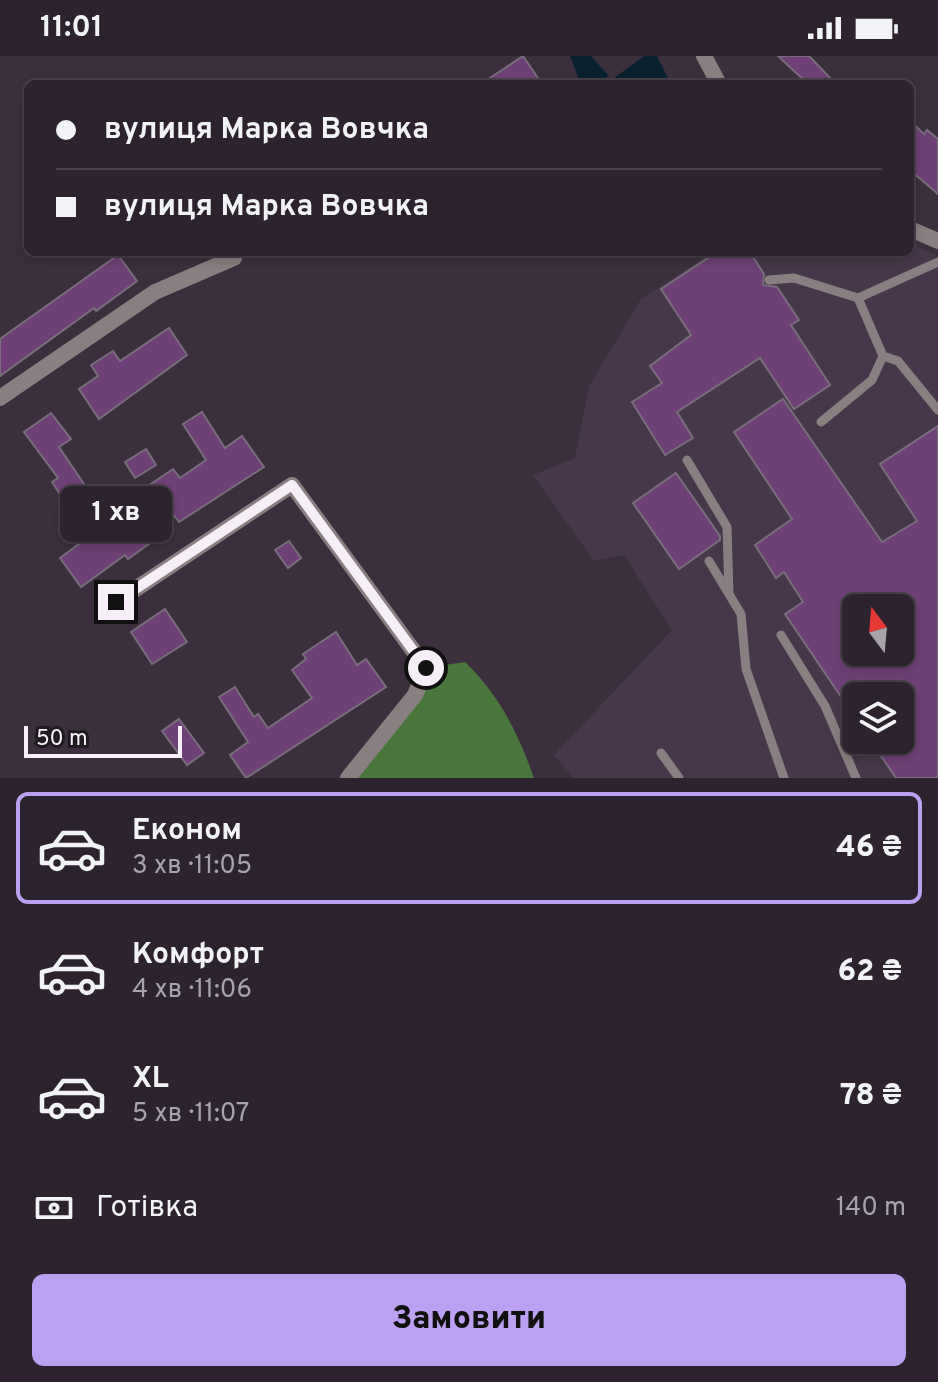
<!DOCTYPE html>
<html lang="uk">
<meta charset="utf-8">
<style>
body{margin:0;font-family:Overpass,sans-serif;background:#342b36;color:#f1f3f6;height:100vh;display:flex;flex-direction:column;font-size:30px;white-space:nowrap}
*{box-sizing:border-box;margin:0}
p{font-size:26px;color:#a6a4aa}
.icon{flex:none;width:44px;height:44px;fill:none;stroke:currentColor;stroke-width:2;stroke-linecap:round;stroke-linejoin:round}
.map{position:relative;height:722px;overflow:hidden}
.sheet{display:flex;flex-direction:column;background:#2c232e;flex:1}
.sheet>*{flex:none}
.banner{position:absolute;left:24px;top:24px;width:890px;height:176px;border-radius:12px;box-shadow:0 4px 12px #0003,0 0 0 2px #48404a;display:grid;align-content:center;height:176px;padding:0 32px;background:#2c232e}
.needle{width:52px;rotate:344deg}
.fabs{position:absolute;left:842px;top:538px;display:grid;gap:16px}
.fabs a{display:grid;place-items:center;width:72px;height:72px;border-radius:12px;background:#2c232e;box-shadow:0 4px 12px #0003,0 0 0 2px #48404a;font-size:40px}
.scale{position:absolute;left:24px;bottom:20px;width:158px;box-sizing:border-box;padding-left:8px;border:4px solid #f6eff8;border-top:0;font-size:22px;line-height:28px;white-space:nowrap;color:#f6eff8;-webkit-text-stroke:6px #1f1a20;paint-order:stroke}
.end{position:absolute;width:36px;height:36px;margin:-18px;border:10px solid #f6eff8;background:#111;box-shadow:0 0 0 4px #111}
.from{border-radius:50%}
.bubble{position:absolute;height:56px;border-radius:12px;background:#2c232e;box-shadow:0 4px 12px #0003,0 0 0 2px #48404a;font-size:26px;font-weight:800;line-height:56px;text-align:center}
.banner b{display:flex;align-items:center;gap:28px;height:76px;font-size:30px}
.banner b+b{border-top:2px solid #48404a}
.banner i{width:20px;height:20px;background:#f1f3f6}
ul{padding:14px 0 0;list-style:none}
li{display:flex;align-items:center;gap:24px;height:112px;margin:0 16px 12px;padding:0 16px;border:4px solid transparent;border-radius:12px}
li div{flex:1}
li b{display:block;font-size:30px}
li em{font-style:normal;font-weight:800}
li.on{border-color:#bca0f2}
li>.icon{width:72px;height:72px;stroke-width:1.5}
.pay{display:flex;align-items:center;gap:20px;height:88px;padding:0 32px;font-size:30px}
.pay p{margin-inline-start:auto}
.cta{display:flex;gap:16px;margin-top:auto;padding:16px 32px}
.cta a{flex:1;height:92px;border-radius:12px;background:#bca0f2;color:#111;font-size:32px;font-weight:800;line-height:92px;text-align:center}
.status{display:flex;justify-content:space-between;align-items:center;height:56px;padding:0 40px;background:#2c232e;direction:ltr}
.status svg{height:22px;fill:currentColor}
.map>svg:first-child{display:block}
.built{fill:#47374a;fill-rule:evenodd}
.forest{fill:#49763a}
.water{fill:#092230}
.building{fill:#6f4077;stroke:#796c7c;stroke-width:2;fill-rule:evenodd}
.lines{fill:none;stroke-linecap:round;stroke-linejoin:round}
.service{stroke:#8a7f80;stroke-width:9}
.minor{stroke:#8a7f80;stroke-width:16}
.route{stroke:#f6eff8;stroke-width:10}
</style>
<div class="status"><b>11:01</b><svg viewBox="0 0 49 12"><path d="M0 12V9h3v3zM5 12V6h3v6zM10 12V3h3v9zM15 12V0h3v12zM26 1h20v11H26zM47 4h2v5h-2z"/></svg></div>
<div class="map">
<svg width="938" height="722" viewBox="0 0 938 722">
<rect width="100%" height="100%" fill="#3b2f3d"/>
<path class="built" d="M910 187 938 200V722H574L554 699 672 574 624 499 594 505 533 419 575 402 589 330 641 243 712 196H910ZM856 552H900V596H856ZM856 640H900V684H856Z"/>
<path class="forest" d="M465 606C500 640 518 677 534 722H352L445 609Z"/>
<g class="water">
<path d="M570 0H591L609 20 594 28H581Z"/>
<path d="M644 0H657L671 28H606Z"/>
</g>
<g class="building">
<path d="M523 0 542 28H481Z"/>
<path d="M778 0H809L836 28H808Z"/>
<path d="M910 65 924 78 927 74 938 83V138L910 114Z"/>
<path d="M717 196H750L764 218 763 229 777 231 799 264 791 269 830 329 794 353 760 302 677 356 693 382 665 399 632 346 662 327 650 310 691 279 661 233Z"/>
<path d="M118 199 137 225 96 255 94 252 0 320V283Z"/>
<path d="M169 272 187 299 99 363 79 333 98 320 91 309 113 295 120 305Z"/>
<path d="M783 343 882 486 917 465 880 408 938 370V722H896L870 684H900V640H856V663L785 558 803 546 784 516 776 522 755 489 792 463 734 376ZM856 552H900V596H856Z"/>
<path d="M202 356 225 392 242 380 264 411 179 466 151 428 173 413 180 422 206 404 183 368Z"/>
<path d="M51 357 71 383 59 391 84 428 63 443 52 426 58 422 24 376Z"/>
<path d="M146 393 156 409 135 422 125 406Z"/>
<path d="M676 417 720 480V484L679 513 633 447Z"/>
<path d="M129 451 153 485 128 503 125 499 81 531 60 502Z"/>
<path d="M289 485 301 502 288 512 275 494Z"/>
<path d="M165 553 187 586 152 608 131 576Z"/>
<path d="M336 576 357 609 366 603 386 631 246 722 230 699 248 686 219 641 235 631 254 661 258 658 268 672 312 642 292 614 306 603 303 598Z"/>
<path d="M179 663 204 697 187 709 162 675Z"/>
</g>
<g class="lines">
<g class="service">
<path d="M769 224 794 222 858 242 883 300 898 305 938 354"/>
<path d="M858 242 938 206"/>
<path d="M821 366 872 324 883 300"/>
<path d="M687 404 727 471 729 538"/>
<path d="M709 505 741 558 746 613 784 722"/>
<path d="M781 579 825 650 856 722"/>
<path d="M661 697 679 722"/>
</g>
<g class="minor">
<path d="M704 0 719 28"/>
<path d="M910 173 938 185"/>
<path d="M0 342 155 236 234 202"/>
<path d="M116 546 292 429 426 612 415 639 348 722"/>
</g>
</g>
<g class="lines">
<path class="route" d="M116 546 292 429 426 612"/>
</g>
</svg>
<div class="fabs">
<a><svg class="needle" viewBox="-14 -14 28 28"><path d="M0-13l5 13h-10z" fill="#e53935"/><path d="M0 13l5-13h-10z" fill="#a6a4aa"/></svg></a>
<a><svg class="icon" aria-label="layers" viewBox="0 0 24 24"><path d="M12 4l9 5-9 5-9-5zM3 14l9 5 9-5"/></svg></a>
</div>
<div class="scale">50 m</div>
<i class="end from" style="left:426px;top:612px"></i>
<i class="end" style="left:116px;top:546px"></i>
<div class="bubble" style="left:60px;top:430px;width:112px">1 хв</div>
<div class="banner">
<b><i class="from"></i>вулиця Марка Вовчка</b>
<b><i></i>вулиця Марка Вовчка</b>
</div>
</div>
<section class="sheet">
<ul>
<li class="on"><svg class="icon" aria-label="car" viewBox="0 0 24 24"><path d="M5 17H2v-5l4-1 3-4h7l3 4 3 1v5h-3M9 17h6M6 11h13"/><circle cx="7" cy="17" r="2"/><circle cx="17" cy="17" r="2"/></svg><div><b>Економ</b><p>3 хв · 11:05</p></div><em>46 ₴</em></li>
<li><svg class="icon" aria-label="car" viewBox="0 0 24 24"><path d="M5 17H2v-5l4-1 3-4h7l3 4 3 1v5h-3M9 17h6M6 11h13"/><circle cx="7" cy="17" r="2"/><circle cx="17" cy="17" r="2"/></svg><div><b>Комфорт</b><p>4 хв · 11:06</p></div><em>62 ₴</em></li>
<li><svg class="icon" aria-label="car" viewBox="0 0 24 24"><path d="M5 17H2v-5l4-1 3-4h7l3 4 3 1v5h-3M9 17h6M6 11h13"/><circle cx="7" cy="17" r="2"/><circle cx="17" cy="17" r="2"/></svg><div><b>XL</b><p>5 хв · 11:07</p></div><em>78 ₴</em></li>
</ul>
<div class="pay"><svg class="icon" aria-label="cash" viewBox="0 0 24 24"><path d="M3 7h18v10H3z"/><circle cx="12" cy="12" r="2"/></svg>Готівка<p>140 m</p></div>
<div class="cta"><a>Замовити</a></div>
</section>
